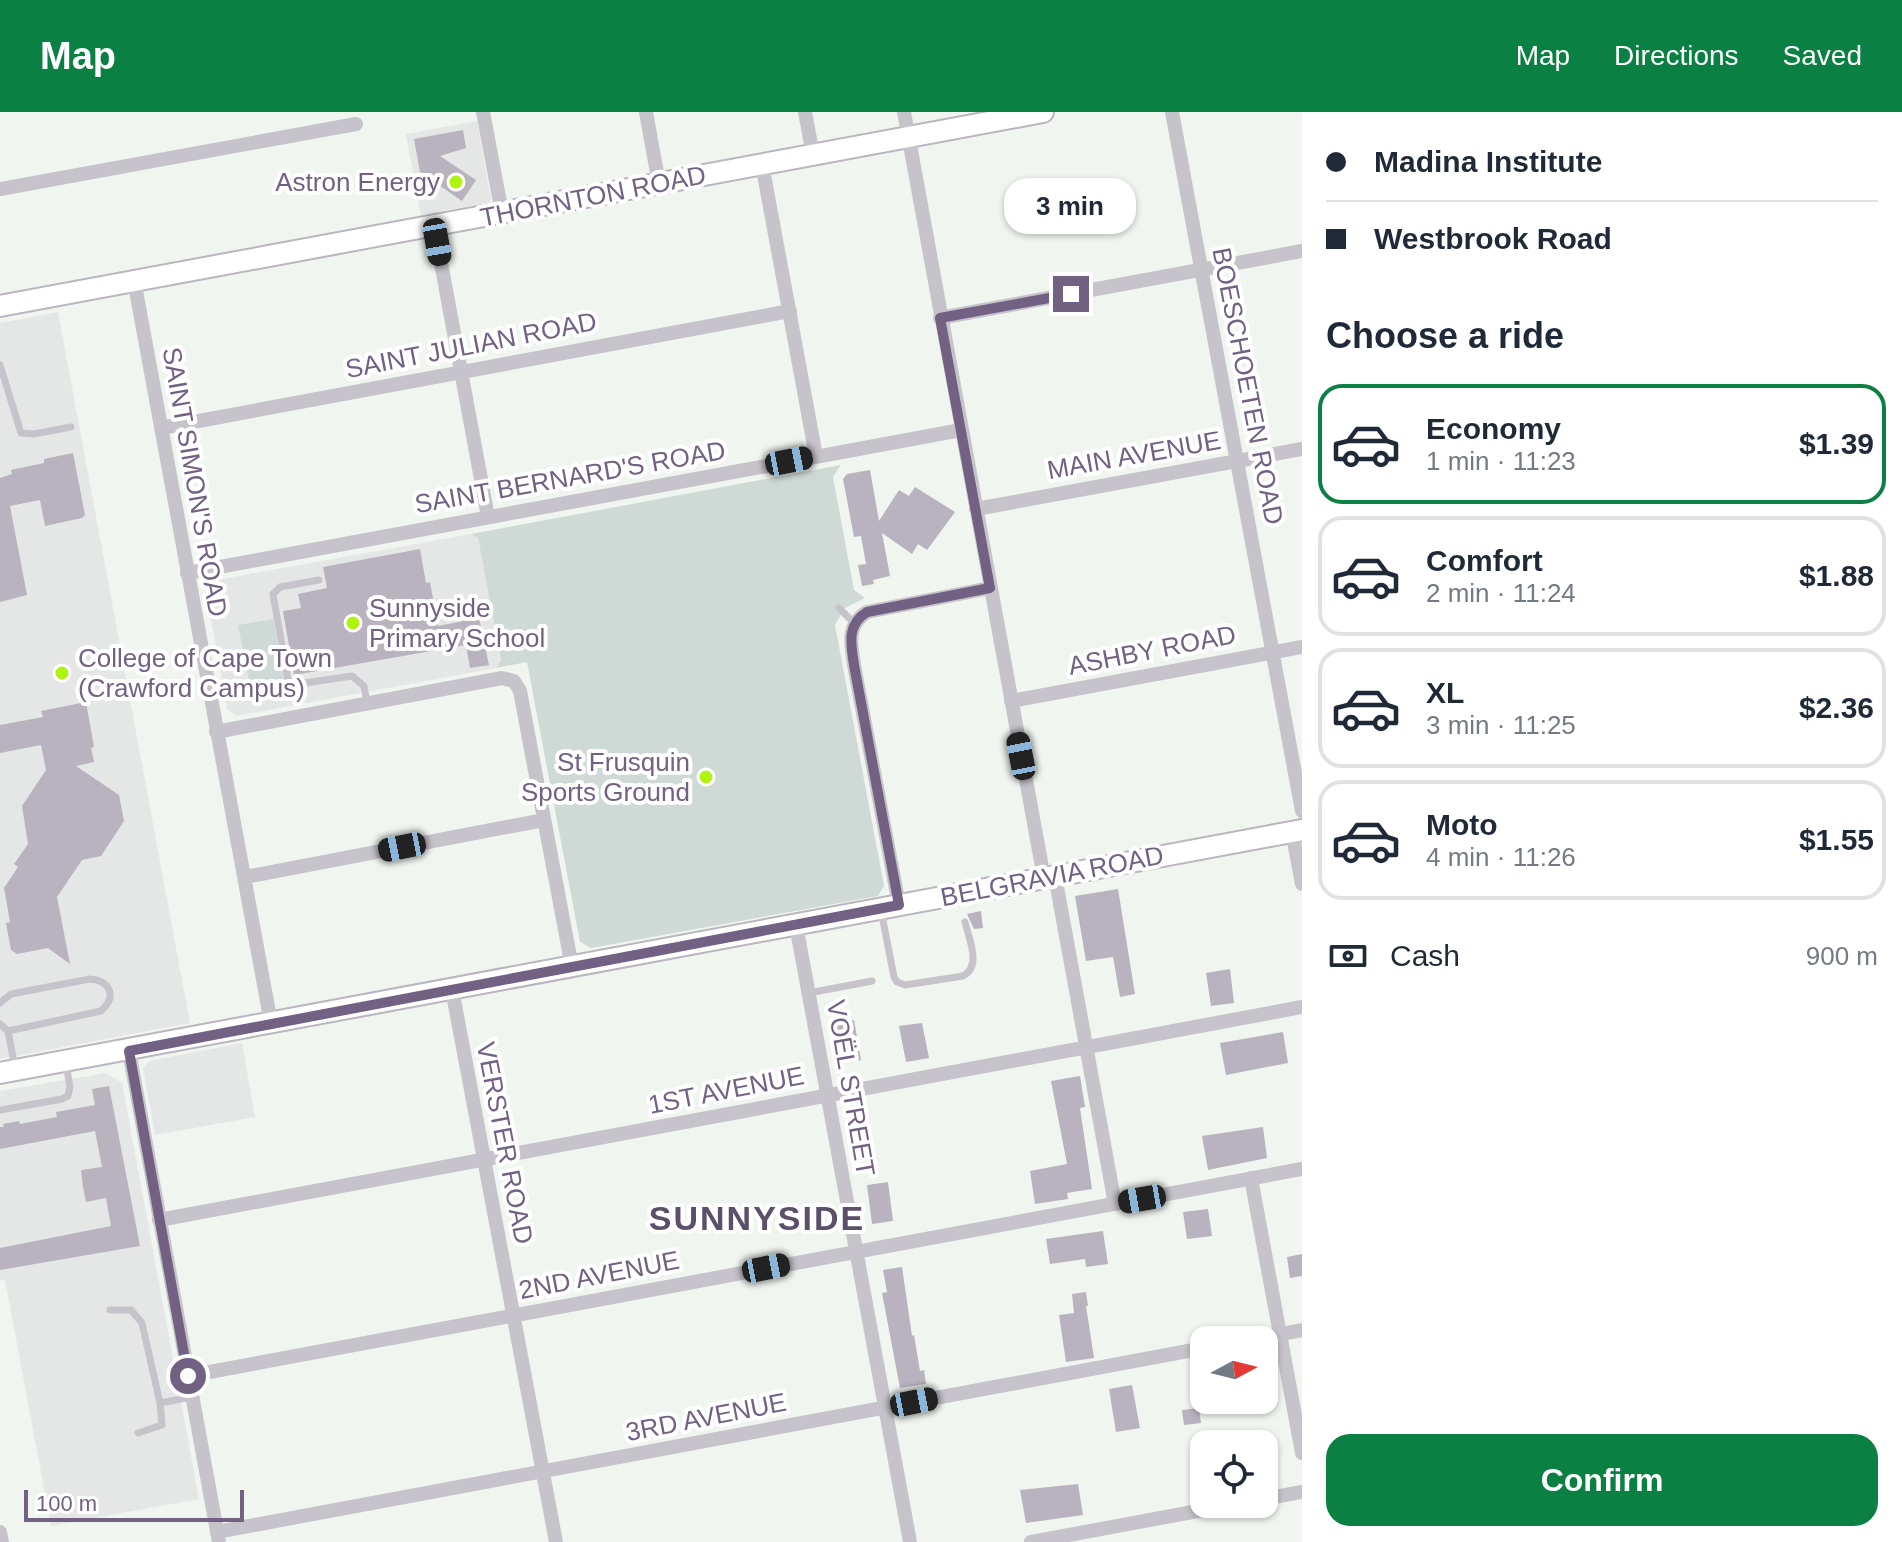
<!DOCTYPE html>
<meta charset="utf-8">
<style>
body{margin:0;font-family:Arial,sans-serif;background:#f2f2f3;color:#1f2937;height:100vh;display:flex;flex-direction:column;font-size:30px;white-space:nowrap}
*{box-sizing:border-box;margin:0}
p{font-size:26px;color:#747a83}
.icon{flex:none;width:44px;height:44px;fill:none;stroke:currentColor;stroke-width:2;stroke-linecap:round;stroke-linejoin:round}
.map{position:relative;flex:1;overflow:hidden}
.panel{display:flex;flex-direction:column;background:#fff;width:600px}
.panel>*{flex:none}
.hud{display:grid;align-content:center;height:176px;padding:0 24px;background:#fff}
.needle{width:52px;rotate:83deg}
.tools{position:absolute;left:1190px;top:1214px;display:grid;gap:16px}
.tools a{display:grid;place-items:center;width:88px;height:88px;border-radius:16px;background:#fff;box-shadow:0 2px 6px #0004;font-size:40px}
.scale{position:absolute;left:24px;bottom:20px;width:220px;box-sizing:border-box;padding-left:8px;border:4px solid #736184;border-top:0;font-size:22px;line-height:28px;white-space:nowrap;color:#736184;-webkit-text-stroke:6px #fff;paint-order:stroke}
.end{position:absolute;width:36px;height:36px;margin:-18px;border:10px solid #736184;background:#fff;box-shadow:0 0 0 4px #fff}
.from{border-radius:50%}
.bubble{position:absolute;height:56px;border-radius:24px;background:#fff;box-shadow:0 2px 6px #0004;font-size:26px;font-weight:800;line-height:56px;text-align:center}
.car{position:absolute;width:24px;height:48px;margin:-24px -12px;border-radius:10px;box-shadow:0 0 6px 2px #0007;background:linear-gradient(#222 24%,#8ab4d8 0 40%,#222 0 76%,#8ab4d8 0 86%,#222 0)}
.hud b{display:flex;align-items:center;gap:28px;height:76px;font-size:30px}
.hud b+b{border-top:2px solid #e0e1e3}
.hud i{width:20px;height:20px;background:#1f2937}
ul{padding:0;list-style:none}
li{display:flex;align-items:center;gap:24px;height:120px;margin:0 16px 12px;padding:0 8px;border:4px solid #e0e1e3;border-radius:24px}
li div{flex:1}
li b{display:block;font-size:30px}
li em{font-style:normal;font-weight:800}
li.on{border-color:#0b8043}
li>.icon{width:72px;height:72px;stroke-width:1.5}
h2{padding:0 24px;font-size:36px;line-height:96px}
.pay{display:flex;align-items:center;gap:20px;height:88px;padding:0 24px;font-size:30px}
.pay p{margin-inline-start:auto}
.cta{display:flex;gap:16px;margin-top:auto;padding:16px 24px}
.cta a{flex:1;height:92px;border-radius:24px;background:#0b8043;color:#fff;font-size:32px;font-weight:800;line-height:92px;text-align:center}
header{display:flex;align-items:center;gap:48px;box-sizing:border-box;height:112px;padding:0 40px;background:#0b8043;color:#fff}
header strong{font-size:38px}
nav{display:flex;gap:44px;margin-inline-start:auto;font-size:28px}
main{display:flex;flex:1;min-height:0}
.map>svg:first-child{display:block}
.built{fill:#e5e7e6}
.green{fill:#cfdad6}
.building{fill:#b8b3be}
.lines{fill:none;stroke-linecap:round;stroke-linejoin:round}
.secondary-casing{stroke:#bab5bf;stroke-width:24}
.lane{stroke:#c7c3ca;stroke-width:7}
.street{stroke:#c7c3ca;stroke-width:14}
.secondary{stroke:#fff;stroke-width:20}
.route{stroke:#736184;stroke-width:10}
.poi-dot{fill:#aff411;stroke:#fff;stroke-width:3}
.labels{text-anchor:middle;stroke-width:8;stroke-linejoin:round;paint-order:stroke}
.poi-label{font-size:26px;fill:#736184;stroke:#fff;text-anchor:end}
.street-label{font-size:26px;fill:#736184;stroke:#fff}
.district-label{font-size:34px;font-weight:bold;letter-spacing:2px;fill:#5c4f69;stroke:#fff}
</style>
<header>
<strong>Map</strong>
<nav><a>Map</a><a>Directions</a><a>Saved</a></nav>
</header>
<main>
<div class="map">
<svg width="1302" height="1430" viewBox="0 0 1302 1430">
<rect width="100%" height="100%" fill="#f0f5f0"/>
<g class="built">
<path d="M477 9 491 87 490 90 421 103 406 22Z"/>
<path d="M58 200 190 911 0 947V211Z"/>
<path d="M471 422 478 426 501 548 496 556 236 604 227 597 205 474 211 469Z"/>
<path d="M242 931 255 1005 155 1023 143 956 149 949Z"/>
<path d="M106 961 122 971 199 1387 51 1414 5 1168H0V979Z"/>
</g>
<g class="green">
<path d="M841 353 833 365 854 478 865 486 845 496 835 513 884 774 878 784 591 836 580 830 527 550 496 556 501 548 478 426 471 422Z"/>
<path d="M273 507 285 573 251 579 238 513Z"/>
</g>
<g class="building">
<path d="M463 18 466 36 440 44 476 68 462 89 420 60 414 27Z"/>
<path d="M73 341 85 403 82 406 45 414 40 388 10 394 27 483 0 490V366L12 362 11 358 44 351V347Z"/>
<path d="M870 358 879 409 899 378 909 384 915 375 955 400 927 438 918 432 912 442 882 421 890 464 873 468 874 472 862 474 858 453 866 452 861 424 854 425 843 367 847 362Z"/>
<path d="M420 437 426 471 430 470 438 514 479 506 489 553 470 556 466 533 294 563 283 499 301 496 298 482 327 476 323 455Z"/>
<path d="M86 590 94 635 91 636 94 650 76 654 119 683 124 709 101 744 82 748 57 785 70 852 48 836 17 842 11 838 6 811 10 810 4 776 18 755 14 752 28 732 22 694 46 658 41 633 0 641V613L43 605 41 599Z"/>
<path d="M1118 777 1135 882 1120 885 1113 845 1086 849 1075 784Z"/>
<path d="M981 799 983 816 974 817 967 802Z"/>
<path d="M1230 857 1234 891 1211 894 1206 861Z"/>
<path d="M854 908 861 948 840 951 833 912Z"/>
<path d="M922 911 929 946 906 950 899 914Z"/>
<path d="M1283 920 1288 951 1226 963 1220 931Z"/>
<path d="M1080 964 1085 995 1080 996 1092 1077 1067 1081 1068 1087 1035 1092 1030 1059 1067 1052 1051 969Z"/>
<path d="M109 974 140 1134 0 1158V1136L111 1114 106 1086 86 1090 83 1075 81 1058 102 1055 95 1019 0 1037V1015H4L3 1012 19 1009 20 1012 57 1005 56 1000 95 993 92 977Z"/>
<path d="M1263 1015 1267 1046 1208 1058 1202 1024Z"/>
<path d="M888 1070 893 1109 872 1112 867 1073Z"/>
<path d="M1208 1097 1212 1124 1187 1127 1183 1100Z"/>
<path d="M1103 1119 1108 1152 1086 1155 1085 1147 1050 1152 1046 1127Z"/>
<path d="M1302 1142V1164L1290 1166 1287 1145Z"/>
<path d="M902 1155 912 1224 914 1223 920 1259 924 1258 926 1272 900 1276 882 1181 887 1180 883 1158Z"/>
<path d="M1086 1180 1088 1194H1086L1094 1246 1066 1250 1059 1203 1074 1201 1072 1182Z"/>
<path d="M1132 1273 1140 1316 1116 1320 1109 1277Z"/>
<path d="M1199 1296 1201 1311 1184 1313 1182 1298Z"/>
<path d="M1078 1372 1083 1403 1026 1411 1020 1378Z"/>
</g>
<g class="lines">
<defs>
<g id="secondary">
<path d="M0 194 1043 0"/>
<path d="M0 961 1302 718"/>
</g>
</defs>
<use href="#secondary" class="secondary-casing"/>
<g class="lane">
<path d="M0 253 21 321 34 322 71 315"/>
<path d="M319 468 280 475 273 482 288 568 298 572 352 564 364 574 367 591"/>
<path d="M839 496 854 511"/>
<path d="M881 798 894 865 897 870 905 873 963 864C982 854 969 827 965 810"/>
<path d="M809 881 872 869"/>
<path d="M0 891 11 882 90 867C111 869 117 885 101 899L8 919"/>
<path d="M0 912 8 919 15 956"/>
<path d="M0 998 62 987 68 984 70 975 66 952"/>
<path d="M110 1198H131L142 1211 160 1291 192 1285"/>
<path d="M138 1321 162 1313 160 1291"/>
</g>
<g class="street">
<path d="M483 0 502 101"/>
<path d="M646 0 659 72"/>
<path d="M805 0 813 43"/>
<path d="M904 0 1044 766"/>
<path d="M1172 0 1302 699"/>
<path d="M762 52 816 344"/>
<path d="M0 77 356 12"/>
<path d="M434 113 488 405"/>
<path d="M134 168 271 911"/>
<path d="M940 206 1302 139"/>
<path d="M161 316 790 199"/>
<path d="M976 397 1302 337"/>
<path d="M187 461 961 318"/>
<path d="M1011 589 1302 535"/>
<path d="M216 620 502 566 514 569 520 579 572 855"/>
<path d="M1292 719 1302 772"/>
<path d="M1055 764 1115 1092"/>
<path d="M245 765 544 708"/>
<path d="M899 793 854 553C851 532 846 513 867 500L990 476"/>
<path d="M796 813 910 1430"/>
<path d="M452 877 556 1430"/>
<path d="M129 939 219 1430"/>
<path d="M1251 1066 1302 1341"/>
<path d="M159 1108 1302 895"/>
<path d="M1250 1228 1302 1218"/>
<path d="M188 1264 1302 1057"/>
<path d="M1264 1387 1302 1380"/>
<path d="M0 1420 2 1430"/>
<path d="M217 1420 1204 1236"/>
<path d="M1031 1430 1236 1392"/>
</g>
<use href="#secondary" class="secondary"/>
</g>
<g class="lines">
<path class="route" d="M188 1264 129 939 899 793 854 553C851 532 846 513 867 500L990 476 940 206 1071 182"/>
</g>
<g class="poi-dot">
<circle cx="456" cy="70" r="8"/>
<circle cx="353" cy="511" r="8"/>
<circle cx="62" cy="561" r="8"/>
<circle cx="706" cy="665" r="8"/>
</g>
<g class="labels">
<g class="poi-label">
<text x="440" y="79">Astron Energy</text>
<text x="369" y="505" text-anchor="start">Sunnyside<tspan x="369" dy="30">Primary School</tspan></text>
<text x="78" y="555" text-anchor="start">College of Cape Town<tspan x="78" dy="30">(Crawford Campus)</tspan></text>
<text x="690" y="659">St Frusquin<tspan x="690" dy="30">Sports Ground</tspan></text>
</g>
<g class="street-label">
<text transform="translate(593 84) rotate(-11)" y="9">THORNTON ROAD</text>
<text transform="translate(471 233) rotate(-11)" y="9">SAINT JULIAN ROAD</text>
<text transform="translate(1248 274) rotate(79)" y="9">BOESCHOETEN ROAD</text>
<text transform="translate(1134 343) rotate(-10)" y="9">MAIN AVENUE</text>
<text transform="translate(570 365) rotate(-10)" y="9">SAINT BERNARD'S ROAD</text>
<text transform="translate(195 370) rotate(80)" y="9">SAINT SIMON'S ROAD</text>
<text transform="translate(1152 538) rotate(-11)" y="9">ASHBY ROAD</text>
<text transform="translate(1052 764) rotate(-11)" y="9">BELGRAVIA ROAD</text>
<text transform="translate(851 976) rotate(80)" y="9">VOËL STREET</text>
<text transform="translate(726 978) rotate(-11)" y="9">1ST AVENUE</text>
<text transform="translate(505 1031) rotate(79)" y="9">VERSTER ROAD</text>
<text transform="translate(599 1163) rotate(-11)" y="9">2ND AVENUE</text>
<text transform="translate(706 1305) rotate(-11)" y="9">3RD AVENUE</text>
</g>
<g class="district-label">
<text x="757" y="1118">SUNNYSIDE</text>
</g>
</g>
</svg>
<div class="tools">
<a><svg class="needle" viewBox="-14 -14 28 28"><path d="M0-13l5 13h-10z" fill="#e53935"/><path d="M0 13l5-13h-10z" fill="#747a83"/></svg></a>
<a><svg class="icon" aria-label="locate" viewBox="0 0 24 24"><circle cx="12" cy="12" r="6"/><path d="M12 2v4M12 18v4M2 12h4M18 12h4"/></svg></a>
</div>
<div class="scale">100 m</div>
<i class="end from" style="left:188px;top:1264px"></i>
<i class="end" style="left:1071px;top:182px"></i>
<div class="bubble" style="left:1004px;top:66px;width:132px">3 min</div>
<i class="car" style="left:437px;top:130px;rotate:170deg"></i>
<i class="car" style="left:789px;top:349px;rotate:79deg"></i>
<i class="car" style="left:1021px;top:644px;rotate:349deg"></i>
<i class="car" style="left:402px;top:735px;rotate:259deg"></i>
<i class="car" style="left:1142px;top:1087px;rotate:260deg"></i>
<i class="car" style="left:766px;top:1156px;rotate:79deg"></i>
<i class="car" style="left:914px;top:1290px;rotate:79deg"></i>
</div>
<section class="panel">
<div class="hud">
<b><i class="from"></i>Madina Institute</b>
<b><i></i>Westbrook Road</b>
</div>
<h2>Choose a ride</h2>
<ul>
<li class="on"><svg class="icon" aria-label="car" viewBox="0 0 24 24"><path d="M5 17H2v-5l4-1 3-4h7l3 4 3 1v5h-3M9 17h6M6 11h13"/><circle cx="7" cy="17" r="2"/><circle cx="17" cy="17" r="2"/></svg><div><b>Economy</b><p>1 min · 11:23</p></div><em>$1.39</em></li>
<li><svg class="icon" aria-label="car" viewBox="0 0 24 24"><path d="M5 17H2v-5l4-1 3-4h7l3 4 3 1v5h-3M9 17h6M6 11h13"/><circle cx="7" cy="17" r="2"/><circle cx="17" cy="17" r="2"/></svg><div><b>Comfort</b><p>2 min · 11:24</p></div><em>$1.88</em></li>
<li><svg class="icon" aria-label="car" viewBox="0 0 24 24"><path d="M5 17H2v-5l4-1 3-4h7l3 4 3 1v5h-3M9 17h6M6 11h13"/><circle cx="7" cy="17" r="2"/><circle cx="17" cy="17" r="2"/></svg><div><b>XL</b><p>3 min · 11:25</p></div><em>$2.36</em></li>
<li><svg class="icon" aria-label="car" viewBox="0 0 24 24"><path d="M5 17H2v-5l4-1 3-4h7l3 4 3 1v5h-3M9 17h6M6 11h13"/><circle cx="7" cy="17" r="2"/><circle cx="17" cy="17" r="2"/></svg><div><b>Moto</b><p>4 min · 11:26</p></div><em>$1.55</em></li>
</ul>
<div class="pay"><svg class="icon" aria-label="cash" viewBox="0 0 24 24"><path d="M3 7h18v10H3z"/><circle cx="12" cy="12" r="2"/></svg>Cash<p>900 m</p></div>
<div class="cta"><a>Confirm</a></div>
</section>
</main>
